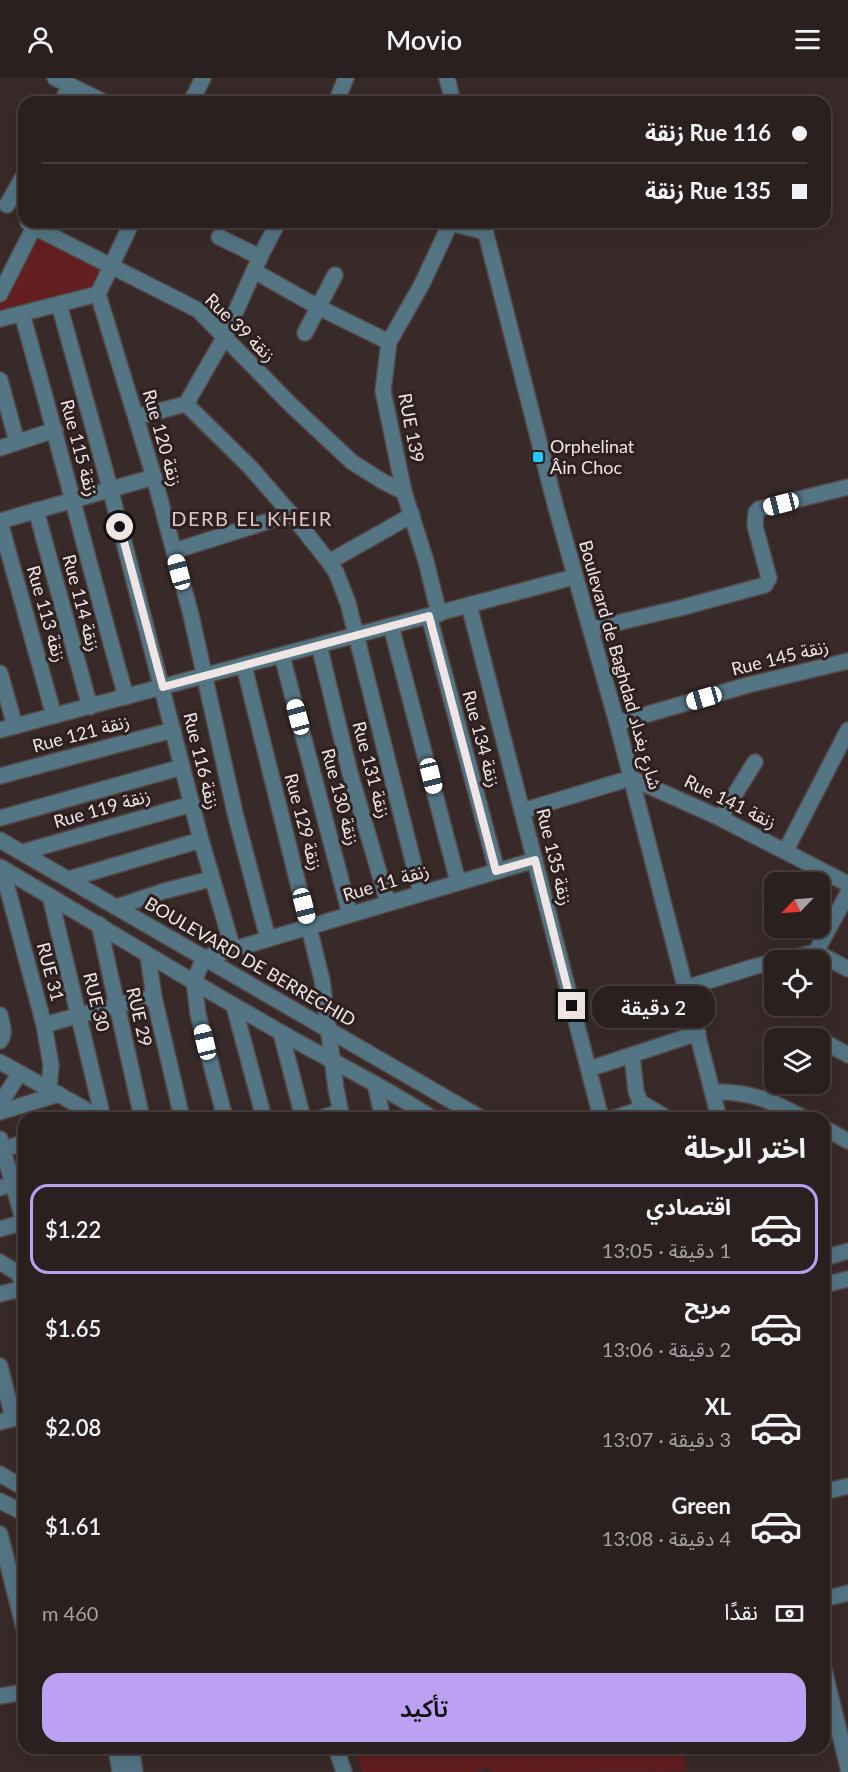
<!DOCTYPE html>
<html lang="ar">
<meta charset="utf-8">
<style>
body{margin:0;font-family:Lato,"Noto Sans Arabic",sans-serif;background:#362d2c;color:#f1f3f6;direction:rtl;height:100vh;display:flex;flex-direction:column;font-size:22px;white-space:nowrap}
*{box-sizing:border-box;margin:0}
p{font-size:20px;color:#a5a3a4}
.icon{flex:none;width:33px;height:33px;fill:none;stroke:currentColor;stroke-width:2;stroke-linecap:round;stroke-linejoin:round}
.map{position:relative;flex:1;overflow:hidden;direction:ltr}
.panel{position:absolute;left:18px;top:1034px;width:812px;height:642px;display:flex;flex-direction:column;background:#2a201f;border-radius:18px;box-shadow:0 6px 24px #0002,0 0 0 2px #463e3d;direction:rtl}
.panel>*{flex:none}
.banner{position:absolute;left:18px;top:18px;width:813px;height:132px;border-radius:18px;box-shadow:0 6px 24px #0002,0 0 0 2px #463e3d;direction:rtl;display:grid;align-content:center;height:132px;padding:0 24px;background:#2a201f}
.needle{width:39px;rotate:245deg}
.fabs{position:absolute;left:764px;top:794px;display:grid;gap:12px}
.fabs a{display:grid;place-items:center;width:66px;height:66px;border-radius:12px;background:#2a201f;box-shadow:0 6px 24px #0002,0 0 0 2px #463e3d;font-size:30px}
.end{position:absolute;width:27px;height:27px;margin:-14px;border:8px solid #efe5e5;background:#111;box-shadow:0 0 0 3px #111}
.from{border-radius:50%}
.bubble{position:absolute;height:42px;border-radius:18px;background:#2a201f;box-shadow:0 6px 24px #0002,0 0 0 2px #463e3d;font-size:20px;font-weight:600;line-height:42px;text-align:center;direction:rtl}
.car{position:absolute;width:18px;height:36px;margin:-18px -9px;border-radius:8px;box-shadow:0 0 4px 2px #0007;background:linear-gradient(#fff 24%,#345 0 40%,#fff 0 76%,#345 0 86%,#fff 0)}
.banner b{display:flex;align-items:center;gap:21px;height:57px;font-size:22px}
.banner b+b{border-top:2px solid #463e3d}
.banner i{width:15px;height:15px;background:#f1f3f6}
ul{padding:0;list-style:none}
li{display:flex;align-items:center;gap:18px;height:90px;margin:0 12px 9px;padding:0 12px;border:3px solid transparent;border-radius:18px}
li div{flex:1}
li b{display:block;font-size:22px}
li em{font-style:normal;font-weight:600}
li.selected{border-color:#bca0f2}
li>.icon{width:54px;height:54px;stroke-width:1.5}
h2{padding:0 24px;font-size:27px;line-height:72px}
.pay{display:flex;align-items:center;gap:15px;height:66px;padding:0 24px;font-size:22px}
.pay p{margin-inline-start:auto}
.primary-button{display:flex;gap:12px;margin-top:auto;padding:12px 24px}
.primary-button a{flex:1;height:69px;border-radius:18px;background:#bca0f2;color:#111;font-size:24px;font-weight:600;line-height:69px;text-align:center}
header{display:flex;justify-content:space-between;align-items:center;height:78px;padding:0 24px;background:#2a201f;font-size:27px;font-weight:600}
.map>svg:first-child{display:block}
.green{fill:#631e20}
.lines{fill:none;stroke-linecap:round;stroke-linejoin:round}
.minor-casing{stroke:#554847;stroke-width:18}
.minor{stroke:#537584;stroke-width:15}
.route{stroke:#efe5e5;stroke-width:8}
.poi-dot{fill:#20c9fd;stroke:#2e201f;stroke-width:2}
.labels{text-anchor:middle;stroke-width:6;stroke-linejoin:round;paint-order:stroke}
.street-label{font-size:18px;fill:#efe5e5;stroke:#2e201f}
.poi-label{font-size:18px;fill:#efe5e5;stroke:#2e201f;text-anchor:start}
.neighbourhood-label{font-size:20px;letter-spacing:1.5px;fill:#dbc8c7;stroke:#2e201f}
</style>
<header><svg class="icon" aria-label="menu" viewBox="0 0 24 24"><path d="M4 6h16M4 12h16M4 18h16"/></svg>Movio<svg class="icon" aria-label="person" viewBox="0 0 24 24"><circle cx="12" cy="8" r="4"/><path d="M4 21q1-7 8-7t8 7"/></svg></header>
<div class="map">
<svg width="848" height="1694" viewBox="0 0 848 1694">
<rect width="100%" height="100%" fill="#382a29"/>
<g class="green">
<path d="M37 154 105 188 92 212 0 235V227Z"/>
<path d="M355 1670H681L687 1693 491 1694 489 1689 474 1694H362Z"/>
</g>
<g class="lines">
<defs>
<g id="minor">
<path d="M55 0 104 24"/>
<path d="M447 0 453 24"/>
<path d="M62 24 70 7"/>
<path d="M191 24 203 0"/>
<path d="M336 24 346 0"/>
<path d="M7 127 24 97"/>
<path d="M28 144 34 149 198 232 291 327 352 384 382 403 404 414"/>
<path d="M446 144 486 154"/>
<path d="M483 144 556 430 617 645 719 1040"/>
<path d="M219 159 260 179"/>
<path d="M254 193 318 229 389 264"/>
<path d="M0 216 34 149"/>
<path d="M98 216 154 399 191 537 235 735 268 861"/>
<path d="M98 216 132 144"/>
<path d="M59 226 110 410 201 762 233 871"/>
<path d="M22 236C58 363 90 491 126 619"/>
<path d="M0 241 98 216"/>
<path d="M305 255 335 197"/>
<path d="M0 302 17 364"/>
<path d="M186 326 250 389 291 436 329 484 336 494 348 525 421 815"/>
<path d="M136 339 186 326 224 260 260 179 278 144"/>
<path d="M0 370 55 352"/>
<path d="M36 432 90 629"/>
<path d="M0 443 154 399"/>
<path d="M0 444 54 638"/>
<path d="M174 473 291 436"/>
<path d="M329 484 412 437"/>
<path d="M469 527 601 1040"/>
<path d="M439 536 426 483 404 414 383 313 389 264 422 206 450 146"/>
<path d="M429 538 497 793"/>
<path d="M391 548 458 804"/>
<path d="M591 551 680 530 765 507 769 500 755 448 756 434 759 431 848 409"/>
<path d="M319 567 350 695 388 825"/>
<path d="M282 578 350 836"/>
<path d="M244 588 322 902 336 1011 342 1040"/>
<path d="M0 595 15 648"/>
<path d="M617 645 748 607 848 583"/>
<path d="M0 652 574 499"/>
<path d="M0 698 173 652"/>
<path d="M522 733 631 700 720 740 848 806"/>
<path d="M0 740 182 689"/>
<path d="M720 740 755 684"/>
<path d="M0 762 481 1040"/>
<path d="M786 772 848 652"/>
<path d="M23 774 192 726"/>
<path d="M0 789C90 841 178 896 268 947 322 979 379 1005 432 1040"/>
<path d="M2 790 44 947 51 987 49 1010"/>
<path d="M69 801 201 762"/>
<path d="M50 818 103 1040"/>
<path d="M116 829 164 813 211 801"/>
<path d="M99 846 142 1040"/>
<path d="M816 874 848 815"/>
<path d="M148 878 154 919 182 1040"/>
<path d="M784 882 816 874 848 891"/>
<path d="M686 910 753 889 774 884"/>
<path d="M234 928 264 1040"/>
<path d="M0 937C2 947 6 955 0 963"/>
<path d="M44 947 116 927 154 919"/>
<path d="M281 955 303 1040"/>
<path d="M825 964 848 977"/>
<path d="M632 977 636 1013 640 1024 667 1040"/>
<path d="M0 984 101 1040"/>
<path d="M589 991 698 955"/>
<path d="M375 1006 383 1040"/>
<path d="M714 1014C750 1013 772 1023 804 1040"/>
<path d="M0 1026 19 996"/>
<path d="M0 1034 59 1016"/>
<path d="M225 1040 198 936 194 903 204 880 535 782"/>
<path d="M321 1040 340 1034"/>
<path d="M614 1040 647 1029"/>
<path d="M824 1050 848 1063"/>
<path d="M0 1061 24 1145"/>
<path d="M0 1072 24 1065"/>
<path d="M0 1110 24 1102"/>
<path d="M0 1151 24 1144"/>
<path d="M824 1180 848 1173"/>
<path d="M0 1184 24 1199"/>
<path d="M20 1197 24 1221"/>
<path d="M824 1207 848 1201"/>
<path d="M0 1216 21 1211"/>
<path d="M0 1288 13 1340"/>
<path d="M0 1344 24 1338"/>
<path d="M0 1396 24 1410"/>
<path d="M824 1414 848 1408"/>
<path d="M0 1423 24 1435"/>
<path d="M0 1456 24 1550"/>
<path d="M824 1521 848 1515"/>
<path d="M824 1591 848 1690"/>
<path d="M0 1618 24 1614"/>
<path d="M116 1670 120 1694"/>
<path d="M131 1670 135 1694"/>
<path d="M336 1670 344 1694"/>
</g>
</defs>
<use href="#minor" class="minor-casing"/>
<use href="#minor" class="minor"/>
</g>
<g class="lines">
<path class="route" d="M120 449 163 609 429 538 496 793 535 782 572 928"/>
</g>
<rect class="poi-dot" x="532" y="373" width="12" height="12" rx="3"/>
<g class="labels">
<g class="street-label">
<text transform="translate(240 250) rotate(44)" y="6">Rue 39 زنقة</text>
<text transform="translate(411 350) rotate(79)" y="6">RUE 139</text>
<text transform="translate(162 360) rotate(74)" y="6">Rue 120 زنقة</text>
<text transform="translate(79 370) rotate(75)" y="6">Rue 115 زنقة</text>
<text transform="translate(81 525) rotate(75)" y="6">Rue 114 زنقة</text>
<text transform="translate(46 536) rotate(74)" y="6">Rue 113 زنقة</text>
<text transform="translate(780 580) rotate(-14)" y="6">Rue 145 زنقة</text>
<text transform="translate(620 587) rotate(74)" y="6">Boulevard de Baghdad شارع بغداد</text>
<text transform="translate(81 656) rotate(-15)" y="6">Rue 121 زنقة</text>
<text transform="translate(481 661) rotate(75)" y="6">Rue 134 زنقة</text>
<text transform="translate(201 683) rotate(76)" y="6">Rue 116 زنقة</text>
<text transform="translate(371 692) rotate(75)" y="6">Rue 131 زنقة</text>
<text transform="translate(340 719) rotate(75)" y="6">Rue 130 زنقة</text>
<text transform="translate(730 724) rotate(26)" y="6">Rue 141 زنقة</text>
<text transform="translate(102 731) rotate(-16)" y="6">Rue 119 زنقة</text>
<text transform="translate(303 744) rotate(75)" y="6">Rue 129 زنقة</text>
<text transform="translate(554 779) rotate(76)" y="6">Rue 135 زنقة</text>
<text transform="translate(386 805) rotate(-17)" y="6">Rue 11 زنقة</text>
<text transform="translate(250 884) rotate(30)" y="6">BOULEVARD DE BERRECHID</text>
<text transform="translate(50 894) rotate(75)" y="6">RUE 31</text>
<text transform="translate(96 924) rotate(76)" y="6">RUE 30</text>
<text transform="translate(139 939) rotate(77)" y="6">RUE 29</text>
</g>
<g class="poi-label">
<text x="550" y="375">Orphelinat<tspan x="550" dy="21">Âin Choc</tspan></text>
</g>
<g class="neighbourhood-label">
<text x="252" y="448">DERB EL KHEIR</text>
</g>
</g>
</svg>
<div class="fabs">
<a><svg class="needle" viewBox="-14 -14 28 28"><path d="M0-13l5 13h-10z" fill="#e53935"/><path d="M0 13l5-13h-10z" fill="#a5a3a4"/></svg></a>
<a><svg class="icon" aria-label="locate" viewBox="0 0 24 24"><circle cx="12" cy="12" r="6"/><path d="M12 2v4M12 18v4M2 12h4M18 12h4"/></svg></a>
<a><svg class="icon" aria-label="layers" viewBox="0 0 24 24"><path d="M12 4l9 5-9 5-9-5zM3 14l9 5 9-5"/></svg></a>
</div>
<i class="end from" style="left:120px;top:449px"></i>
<i class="end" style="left:572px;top:928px"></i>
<div class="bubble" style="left:592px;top:908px;width:123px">2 دقيقة</div>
<i class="car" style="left:781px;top:426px;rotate:256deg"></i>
<i class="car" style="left:179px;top:494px;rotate:345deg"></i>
<i class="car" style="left:704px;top:620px;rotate:254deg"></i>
<i class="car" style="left:298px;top:639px;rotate:345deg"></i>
<i class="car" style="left:431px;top:698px;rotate:166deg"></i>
<i class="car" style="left:304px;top:828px;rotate:166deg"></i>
<i class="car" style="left:205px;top:964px;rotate:347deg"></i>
<div class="banner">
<b><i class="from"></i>Rue 116 زنقة</b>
<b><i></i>Rue 135 زنقة</b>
</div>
<section class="panel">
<h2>اختر الرحلة</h2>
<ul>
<li class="selected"><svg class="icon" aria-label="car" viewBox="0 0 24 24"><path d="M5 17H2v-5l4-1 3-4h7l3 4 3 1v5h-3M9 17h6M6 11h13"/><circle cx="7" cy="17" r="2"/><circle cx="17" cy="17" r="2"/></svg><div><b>اقتصادي</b><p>1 دقيقة · 13:05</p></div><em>$1.22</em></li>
<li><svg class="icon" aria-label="car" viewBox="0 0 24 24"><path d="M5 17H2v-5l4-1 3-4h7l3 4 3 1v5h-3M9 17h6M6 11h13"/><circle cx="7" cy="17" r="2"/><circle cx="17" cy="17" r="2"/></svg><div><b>مريح</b><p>2 دقيقة · 13:06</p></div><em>$1.65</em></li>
<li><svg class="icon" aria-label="car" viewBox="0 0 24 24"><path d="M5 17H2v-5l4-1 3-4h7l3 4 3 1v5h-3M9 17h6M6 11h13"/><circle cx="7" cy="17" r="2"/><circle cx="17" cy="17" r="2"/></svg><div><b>XL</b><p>3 دقيقة · 13:07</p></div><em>$2.08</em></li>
<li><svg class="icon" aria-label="car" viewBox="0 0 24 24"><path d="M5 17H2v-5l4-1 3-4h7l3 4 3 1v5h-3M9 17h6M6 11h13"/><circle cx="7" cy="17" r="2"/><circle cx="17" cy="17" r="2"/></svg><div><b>Green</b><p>4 دقيقة · 13:08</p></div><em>$1.61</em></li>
</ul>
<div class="pay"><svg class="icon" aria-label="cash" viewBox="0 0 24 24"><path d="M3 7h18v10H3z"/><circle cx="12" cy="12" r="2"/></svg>نقدًا<p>460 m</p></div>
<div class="primary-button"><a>تأكيد</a></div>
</section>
</div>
